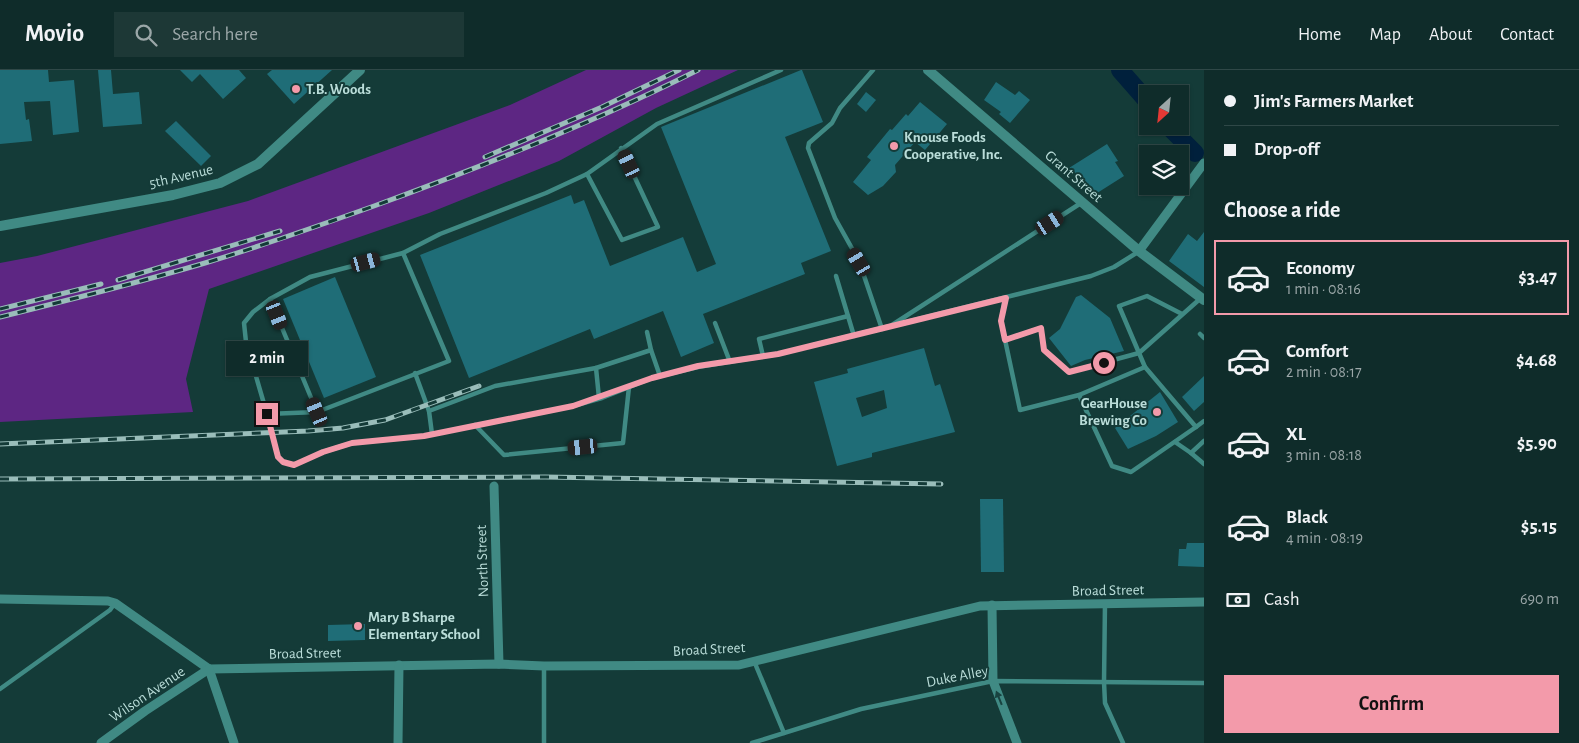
<!DOCTYPE html>
<meta charset="utf-8">
<style>
body{margin:0;font-family:"Alegreya Sans",sans-serif;background:#1d3836;color:#f1f3f6;height:100vh;display:flex;flex-direction:column;font-size:19px;white-space:nowrap}
*{box-sizing:border-box;margin:0}
p{font-size:16px;color:#9ba7a8}
.icon{flex:none;width:28px;height:28px;fill:none;stroke:currentColor;stroke-width:2;stroke-linecap:round;stroke-linejoin:round}
.map{position:relative;flex:1;overflow:hidden}
.side{display:flex;flex-direction:column;background:#0f2c2a;width:375px}
.side>*{flex:none}
.hud{display:grid;align-content:center;height:110px;padding:0 20px;background:#0f2c2a}
.needle{width:32px;rotate:207deg}
.controls{position:absolute;left:1139px;top:15px;display:grid;gap:10px}
.controls a{display:grid;place-items:center;width:50px;height:50px;border-radius:0px;background:#0f2c2a;box-shadow:0 1px 4px #0004,0 0 0 1px #2f4847;font-size:25px}
.end{position:absolute;width:22px;height:22px;margin:-11px;border:6px solid #f39aaa;background:#111;box-shadow:0 0 0 2px #111}
.from{border-radius:50%}
.bubble{position:absolute;height:35px;border-radius:0px;background:#0f2c2a;box-shadow:0 1px 4px #0004,0 0 0 1px #2f4847;font-size:16px;font-weight:700;line-height:35px;text-align:center}
.car{position:absolute;width:15px;height:30px;margin:-15px -8px;border-radius:6px;box-shadow:0 0 4px 1px #0007;background:linear-gradient(#222 24%,#8ab4d8 0 40%,#222 0 76%,#8ab4d8 0 86%,#222 0)}
.hud b{display:flex;align-items:center;gap:18px;height:48px;font-size:19px}
.hud b+b{border-top:1px solid #2f4847}
.hud i{width:12px;height:12px;background:#f1f3f6}
ul{padding:0;list-style:none}
li{display:flex;align-items:center;gap:15px;height:75px;margin:0 10px 8px;padding:0 10px;border:2px solid transparent;border-radius:0px}
li div{flex:1}
li b{display:block;font-size:19px}
li em{font-style:normal;font-weight:700}
li.active{border-color:#f39aaa}
li>.icon{width:45px;height:45px;stroke-width:1.5}
h2{padding:0 20px;font-size:22px;line-height:60px}
.pay{display:flex;align-items:center;gap:12px;height:55px;padding:0 20px;font-size:19px}
.pay p{margin-inline-start:auto}
.action{display:flex;gap:10px;margin-top:auto;padding:10px 20px}
.action a{flex:1;height:58px;border-radius:0px;background:#f39aaa;color:#111;font-size:20px;font-weight:700;line-height:58px;text-align:center}
header{display:flex;align-items:center;gap:30px;box-sizing:border-box;height:70px;padding:0 25px;background:#0f2c2a;border-bottom:1px solid #2f4847}
header strong{font-size:24px}
nav{display:flex;gap:28px;margin-inline-start:auto;font-size:18px}
.search{width:350px;height:45px;background:#1d3836;display:flex;align-items:center;gap:12px;box-sizing:border-box;padding:0 18px;border-radius:0px;color:#9ba7a8;font-size:19px}
main{display:flex;flex:1;min-height:0}
.map>svg:first-child{display:block}
.green{fill:#5d2683}
.lines{fill:none;stroke-linecap:round;stroke-linejoin:round}
.river{stroke:#00203c;stroke-width:18}
.building{fill:#1f6d77;fill-rule:evenodd}
.service{stroke:#408a84;stroke-width:4.5}
.minor{stroke:#408a84;stroke-width:9}
.tertiary{stroke:#408a84;stroke-width:10}
.rail-casing{stroke:#9abdba;stroke-width:5}
.rail{stroke:#143b38;stroke-width:3;stroke-dasharray:9;stroke-linecap:butt}
.oneway{fill:#184340}
.route{stroke:#f39aaa;stroke-width:6}
.poi-dot{fill:#f39aaa;stroke:#143b38;stroke-width:2}
.labels{text-anchor:middle;stroke-width:4;stroke-linejoin:round;paint-order:stroke}
.poi-label{font-size:15px;font-weight:bold;fill:#baddd9;stroke:#143b38;text-anchor:start}
.street-label{font-size:15px;fill:#baddd9;stroke:#143b38}
</style>
<header>
<strong>Movio</strong>
<div class="search"><svg class="icon" aria-label="search" viewBox="0 0 24 24"><circle cx="10" cy="10" r="6"/><path d="M15 15l6 6"/></svg>Search here</div>
<nav><a>Home</a><a>Map</a><a>About</a><a>Contact</a></nav>
</header>
<main>
<div class="map">
<svg width="1204" height="673" viewBox="0 0 1204 673">
<rect width="100%" height="100%" fill="#143b38"/>
<path class="green" d="M586 0H738L656 38 559 91 429 143 209 219 186 309 193 342 0 352V193L37 186 248 131 510 35Z"/>
<g class="lines">
<g class="river">
<path d="M1120 0 1148 32"/>
<path d="M1168 56 1195 83"/>
</g>
</g>
<g class="building">
<path d="M0 0H48L49 12 74 10 79 62 53 65 50 31 24 32 26 50 29 49 32 71 0 74Z"/>
<path d="M98 0H111L113 24 139 22 142 54 103 57Z"/>
<path d="M180 0H239L246 8 223 29 200 4 192 12Z"/>
<path d="M272 0H332L294 34 267 4Z"/>
<path d="M801 0H802L823 52 785 67 831 181 801 193 805 204 703 244 714 273 681 287 663 241 594 269 590 259 469 308 420 185 571 125 574 134 584 130 610 196 683 167 697 202 716 194 661 57Z"/>
<path d="M996 12 1015 25 1019 21 1030 30 1010 53 999 44 1001 42 984 30Z"/>
<path d="M866 22 876 30 866 42 857 34Z"/>
<path d="M920 32 947 54 925 80 915 72 895 95 896 102 883 116 868 125 853 112 871 90 867 87 890 59 892 60 906 44 908 46Z"/>
<path d="M176 51 211 86 201 96 165 61Z"/>
<path d="M1107 74 1118 91 1115 92 1124 106 1094 125 1085 111 1080 114 1069 98Z"/>
<path d="M1204 162V217L1169 191 1188 164 1197 171Z"/>
<path d="M335 207 376 307 324 328 283 229Z"/>
<path d="M1081 225 1110 248 1124 281 1085 290 1071 296 1049 268 1060 259 1076 227Z"/>
<path d="M924 278 935 316 940 314 955 362 872 383V387L837 396 814 312 848 303 847 299ZM884 320 887 338 862 347 856 328Z"/>
<path d="M1204 306V332L1194 341 1182 327Z"/>
<path d="M1160 322 1178 352 1156 366 1128 379 1115 358Z"/>
<path d="M980 429H1003L1004 502H981Z"/>
<path d="M1187 473H1204V497L1178 496 1179 479H1186Z"/>
<path d="M365 554V570L328 571V555Z"/>
</g>
<g class="lines">
<g class="service">
<path d="M781 0 657 54 587 104 546 123 440 164 403 183 310 207 270 229 253 242 244 253 246 272 267 344 278 387 283 392 294 395 323 382 352 373 424 366 573 336 602 328 652 308 698 297 778 284 1091 206 1114 197 1138 182"/>
<path d="M873 0 840 38 832 53 809 73 808 78 835 148 859 191 882 259"/>
<path d="M587 104 622 170 658 157 621 78"/>
<path d="M836 206 854 266"/>
<path d="M1005 228 1001 251 1020 340 1079 325"/>
<path d="M270 229 317 342"/>
<path d="M715 253 730 292"/>
<path d="M892 255 1081 133"/>
<path d="M647 262 651 280"/>
<path d="M1200 264 1204 268"/>
<path d="M1005 270 1041 258 1044 280 1069 302 1139 283 1119 236 1147 226 1182 244"/>
<path d="M763 286 759 269 848 246"/>
<path d="M1145 297 1196 357 1204 351"/>
<path d="M415 303 429 341"/>
<path d="M599 328 596 298 651 280 660 306"/>
<path d="M267 344 317 342 449 291 403 183"/>
<path d="M475 355 504 385 623 373 629 317"/>
<path d="M1196 357 1131 402 1112 396 1079 325 1145 297 1139 283 1201 228"/>
<path d="M432 364 429 341 495 316 596 298"/>
<path d="M1204 371 1191 383 1204 394"/>
<path d="M1175 372 1191 383"/>
<path d="M1105 533 1104 612 1105 633 1123 673"/>
<path d="M754 591 784 663"/>
<path d="M544 596V673"/>
<path d="M0 619 110 540 115 533"/>
<path d="M752 673 861 639 993 611 1204 613"/>
</g>
<g class="minor">
<path d="M1139 181 1204 93"/>
<path d="M494 416 499 594"/>
<path d="M0 529 108 531 115 533 209 599"/>
<path d="M992 535 993 611 1017 673"/>
<path d="M209 599 499 594 544 596 739 595 980 536 1204 532"/>
<path d="M209 599 234 673"/>
<path d="M101 673 145 641 209 599"/>
<path d="M398 673 399 595"/>
</g>
<g class="tertiary">
<path d="M928 0 1139 181 1204 230"/>
<path d="M0 156 173 125 220 113 258 94 360 0"/>
</g>
<defs>
<g id="rail">
<path d="M485 87 602 37 679 0"/>
<path d="M118 210 280 161"/>
<path d="M0 239 101 214"/>
<path d="M0 247C69 230 137 213 205 193 262 176 318 156 374 136 484 96 593 53 698 0"/>
<path d="M0 374 308 361 343 358 385 350 479 316"/>
<path d="M0 409 545 407 941 414"/>
</g>
</defs>
<use href="#rail" class="rail-casing"/>
<use href="#rail" class="rail"/>
</g>
<defs><path id="oneway-solid" d="M-6-.8H1V-3.2L6.5 0L1 3.2V.8H-6Z" transform="scale(1.25)"/></defs>
<use class="oneway" href="#oneway-solid" transform="translate(999 628) rotate(-112)"/>
<g class="lines">
<path class="route" d="M267 344 278 387 283 392 294 395 323 382 352 373 424 366 573 336 652 308 698 296 778 284 1006 228 1001 251 1005 270 1041 258 1044 280 1069 302 1104 293"/>
</g>
<g class="poi-dot">
<circle cx="296" cy="19" r="5"/>
<circle cx="894" cy="76" r="5"/>
<circle cx="1157" cy="342" r="5"/>
<circle cx="358" cy="556" r="5"/>
</g>
<g class="labels">
<g class="poi-label">
<text x="306" y="24">T.B. Woods</text>
<text x="904" y="72">Knouse Foods<tspan x="904" dy="17">Cooperative, Inc.</tspan></text>
<text x="1147" y="338" text-anchor="end">GearHouse<tspan x="1147" dy="17">Brewing Co</tspan></text>
<text x="368" y="552">Mary B Sharpe<tspan x="368" dy="17">Elementary School</tspan></text>
</g>
<g class="street-label">
<text transform="translate(181 106) rotate(-13)" y="5">5th Avenue</text>
<text transform="translate(1074 106) rotate(41)" y="5">Grant Street</text>
<text transform="translate(482 491) rotate(-92)" y="5">North Street</text>
<text transform="translate(1108 520) rotate(-1)" y="5">Broad Street</text>
<text transform="translate(709 579) rotate(-3)" y="5">Broad Street</text>
<text transform="translate(305 583) rotate(-1)" y="5">Broad Street</text>
<text transform="translate(957 606) rotate(-11)" y="5">Duke Alley</text>
<text transform="translate(147 624) rotate(-34)" y="5">Wilson Avenue</text>
</g>
</g>
</svg>
<div class="controls">
<a><svg class="needle" viewBox="-14 -14 28 28"><path d="M0-13l5 13h-10z" fill="#e53935"/><path d="M0 13l5-13h-10z" fill="#9ba7a8"/></svg></a>
<a><svg class="icon" aria-label="layers" viewBox="0 0 24 24"><path d="M12 4l9 5-9 5-9-5zM3 14l9 5 9-5"/></svg></a>
</div>
<i class="end from" style="left:1104px;top:293px"></i>
<i class="end" style="left:267px;top:344px"></i>
<div class="bubble" style="left:226px;top:271px;width:82px">2 min</div>
<i class="car" style="left:629px;top:94px;rotate:335deg"></i>
<i class="car" style="left:1050px;top:153px;rotate:57deg"></i>
<i class="car" style="left:366px;top:192px;rotate:75deg"></i>
<i class="car" style="left:859px;top:192px;rotate:329deg"></i>
<i class="car" style="left:277px;top:245px;rotate:158deg"></i>
<i class="car" style="left:317px;top:342px;rotate:337deg"></i>
<i class="car" style="left:583px;top:377px;rotate:264deg"></i>
</div>
<section class="side">
<div class="hud">
<b><i class="from"></i>Jim's Farmers Market</b>
<b><i></i>Drop-off</b>
</div>
<h2>Choose a ride</h2>
<ul>
<li class="active"><svg class="icon" aria-label="car" viewBox="0 0 24 24"><path d="M5 17H2v-5l4-1 3-4h7l3 4 3 1v5h-3M9 17h6M6 11h13"/><circle cx="7" cy="17" r="2"/><circle cx="17" cy="17" r="2"/></svg><div><b>Economy</b><p>1 min · 08:16</p></div><em>$3.47</em></li>
<li><svg class="icon" aria-label="car" viewBox="0 0 24 24"><path d="M5 17H2v-5l4-1 3-4h7l3 4 3 1v5h-3M9 17h6M6 11h13"/><circle cx="7" cy="17" r="2"/><circle cx="17" cy="17" r="2"/></svg><div><b>Comfort</b><p>2 min · 08:17</p></div><em>$4.68</em></li>
<li><svg class="icon" aria-label="car" viewBox="0 0 24 24"><path d="M5 17H2v-5l4-1 3-4h7l3 4 3 1v5h-3M9 17h6M6 11h13"/><circle cx="7" cy="17" r="2"/><circle cx="17" cy="17" r="2"/></svg><div><b>XL</b><p>3 min · 08:18</p></div><em>$5.90</em></li>
<li><svg class="icon" aria-label="car" viewBox="0 0 24 24"><path d="M5 17H2v-5l4-1 3-4h7l3 4 3 1v5h-3M9 17h6M6 11h13"/><circle cx="7" cy="17" r="2"/><circle cx="17" cy="17" r="2"/></svg><div><b>Black</b><p>4 min · 08:19</p></div><em>$5.15</em></li>
</ul>
<div class="pay"><svg class="icon" aria-label="cash" viewBox="0 0 24 24"><path d="M3 7h18v10H3z"/><circle cx="12" cy="12" r="2"/></svg>Cash<p>690 m</p></div>
<div class="action"><a>Confirm</a></div>
</section>
</main>
